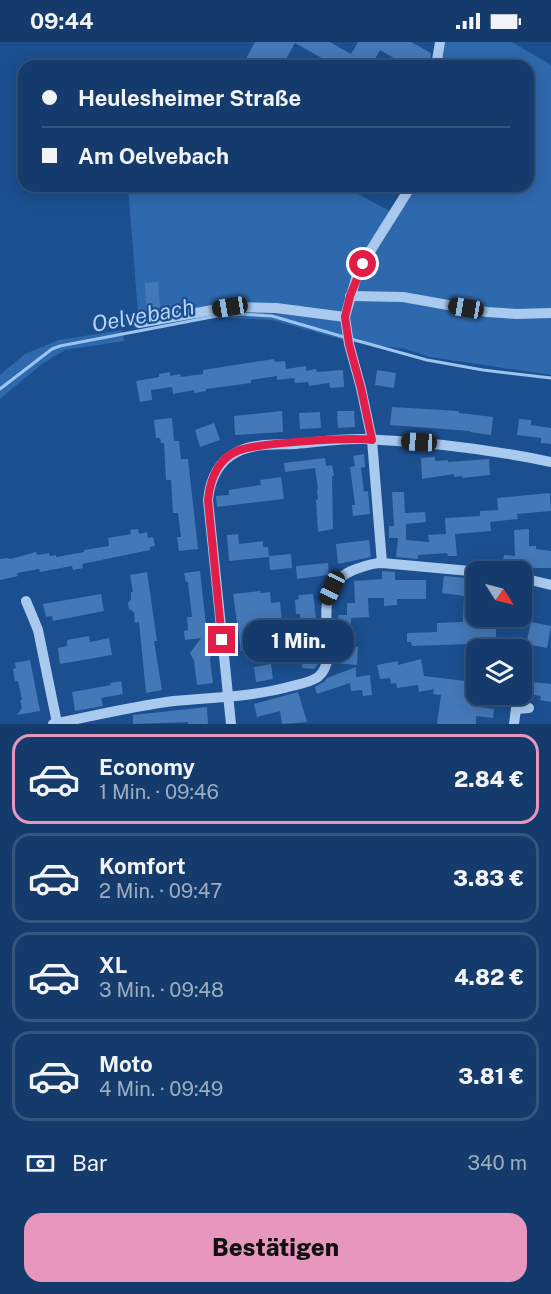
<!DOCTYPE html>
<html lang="de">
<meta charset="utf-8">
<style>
body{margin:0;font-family:"Public Sans",sans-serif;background:#214673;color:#f1f3f6;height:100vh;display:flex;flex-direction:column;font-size:22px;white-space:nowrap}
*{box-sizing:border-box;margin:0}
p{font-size:20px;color:#9dadc1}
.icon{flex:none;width:33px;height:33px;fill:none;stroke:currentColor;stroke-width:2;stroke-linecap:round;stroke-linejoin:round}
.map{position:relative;height:682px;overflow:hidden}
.panel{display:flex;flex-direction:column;background:#143b6b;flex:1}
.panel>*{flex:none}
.banner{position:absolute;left:18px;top:18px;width:516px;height:132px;border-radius:18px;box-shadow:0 3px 15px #0003,0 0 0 2px #33557e;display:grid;align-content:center;height:132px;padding:0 24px;background:#143b6b}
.needle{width:39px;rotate:126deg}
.controls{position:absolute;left:466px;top:519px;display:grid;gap:12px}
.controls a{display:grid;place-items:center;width:66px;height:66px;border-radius:12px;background:#143b6b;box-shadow:0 3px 15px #0003,0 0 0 2px #33557e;font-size:30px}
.end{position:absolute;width:27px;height:27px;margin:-14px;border:8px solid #e11d48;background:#fff;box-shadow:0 0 0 3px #fff}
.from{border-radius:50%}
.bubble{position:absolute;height:42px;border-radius:18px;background:#143b6b;box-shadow:0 3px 15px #0003,0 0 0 2px #33557e;font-size:20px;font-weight:800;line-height:42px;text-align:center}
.car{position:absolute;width:18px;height:36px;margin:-18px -9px;border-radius:8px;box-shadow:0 0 4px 2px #0007;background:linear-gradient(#222 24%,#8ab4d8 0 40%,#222 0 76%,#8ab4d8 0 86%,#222 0)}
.banner b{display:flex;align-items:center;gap:21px;height:57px;font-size:22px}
.banner b+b{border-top:2px solid #33557e}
.banner i{width:15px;height:15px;background:#f1f3f6}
ul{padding:10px 0 0;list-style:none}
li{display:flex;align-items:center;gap:18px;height:90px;margin:0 12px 9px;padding:0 12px;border:3px solid #33557e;border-radius:18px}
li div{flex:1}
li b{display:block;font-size:22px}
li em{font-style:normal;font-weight:800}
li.current{border-color:#e797bd}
li>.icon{width:54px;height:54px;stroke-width:1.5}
.pay{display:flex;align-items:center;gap:15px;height:66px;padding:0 24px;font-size:22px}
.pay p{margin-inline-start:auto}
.action{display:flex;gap:12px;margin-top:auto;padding:12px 24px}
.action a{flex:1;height:69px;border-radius:18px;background:#e797bd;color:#111;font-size:24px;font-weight:800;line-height:69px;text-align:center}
.status{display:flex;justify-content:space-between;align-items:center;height:42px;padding:0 30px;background:#143b6b;direction:ltr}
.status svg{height:16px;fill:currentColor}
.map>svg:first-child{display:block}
.green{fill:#2e69ad}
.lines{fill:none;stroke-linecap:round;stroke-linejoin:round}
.stream{stroke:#9cc4f0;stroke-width:3}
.building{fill:#4478b7}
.minor{stroke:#a9c9ee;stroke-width:10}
.route{stroke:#e11d48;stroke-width:8}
.labels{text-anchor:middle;stroke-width:4.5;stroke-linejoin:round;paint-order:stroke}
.water-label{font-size:22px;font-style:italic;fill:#b5d3f5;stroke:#1b4f8f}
</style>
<div class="status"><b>09:44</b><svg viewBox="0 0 49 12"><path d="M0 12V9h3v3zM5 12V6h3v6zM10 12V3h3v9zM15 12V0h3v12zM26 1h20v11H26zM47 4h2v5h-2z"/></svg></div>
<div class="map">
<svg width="551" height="682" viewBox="0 0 551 682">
<rect width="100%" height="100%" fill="#1b4f8f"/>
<g class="green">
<path d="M444 0H512L551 23V333L430 315 405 307 351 300 272 278 205 275 139 284 128 144H343L397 173 417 144H528V24H440Z"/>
<path d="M122 288 124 299 65 308 42 322 0 357V333L25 312 59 298Z"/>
</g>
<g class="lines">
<g class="stream">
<path d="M351 297 427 318 483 328 551 336"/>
<path d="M0 347 52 307 60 304 222 273 240 272 272 274 344 295"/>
</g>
</g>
<g class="building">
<path d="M255 0H330L351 12 358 0H411L431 11 429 24H408L380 8 371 24H336L295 1 282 24H242Z"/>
<path d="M158 240 160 267 146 268 145 241Z"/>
<path d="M274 317 275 320 285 319 286 327 306 324V329L316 327 317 330 343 328 344 345 330 346 329 341 309 344 308 340 295 341 294 336 277 338V334L251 338V341L206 347V349L194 351V348L173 352 172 345 151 348 152 358 140 360 136 339 159 335V332L170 330V334L180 332 181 335 203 332V328Z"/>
<path d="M377 328 396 331 394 346 375 343Z"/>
<path d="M392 365 459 369V371L493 375 491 393 470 390V389L390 383Z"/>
<path d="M282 369 283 390 235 393 234 374Z"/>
<path d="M337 369H354L355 385 338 386Z"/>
<path d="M320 370 321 386 300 387 299 371Z"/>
<path d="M172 376 174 399H179L181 417H188L198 507 179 509 177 495H181L178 471H173L171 438H166L164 401H161L160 396H156L154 378Z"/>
<path d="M519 377 531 378V383L551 386V402L541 401V396L517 393Z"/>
<path d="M214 381 220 398 200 405 195 388Z"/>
<path d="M364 412 365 425 361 426 364 450 368 449 370 472 353 474 352 463H355L350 425 355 424 353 414Z"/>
<path d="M435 415V419L448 418V420L489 417 490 433 462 436V434L454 435V432L422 437 421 416Z"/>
<path d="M325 416 326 424 332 423 334 434H332L333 487 318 490 316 458 318 457 317 447H318L315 426 285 430 284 421Z"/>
<path d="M281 435 284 457 217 465 216 454 229 453V448L261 443 260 438Z"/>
<path d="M392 450H404L405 471 425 470 426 480 406 482V498L429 500 428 493 446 492 445 476 480 474V469L498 468 497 456 550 451 551 469 517 472 518 477 490 480 491 489 455 492 457 514H448L447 511 418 513V517L396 515 398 496H389V484H394Z"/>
<path d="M138 487 139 492 147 490 148 496 153 495 155 504 150 505V508L82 522 83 526 73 528 72 524 40 530 39 527 17 531 18 534 0 538V517L8 516 10 517 36 510 37 513 49 511 50 514 56 513V515L84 510V508L109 504 108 496 131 492 130 488Z"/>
<path d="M529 487V504H536V507L551 509V526H522L502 524 504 513 515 514 514 488Z"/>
<path d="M238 492 239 502 263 499V505H268L269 514 291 512 292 526 270 528 269 515 229 519 227 493Z"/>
<path d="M369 498 371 515 338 522 336 502Z"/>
<path d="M328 521 329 533 297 537 296 524Z"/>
<path d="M200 529 209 611 211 612 210 618 213 641 197 643 194 619 190 611 201 596 185 598 184 589 188 588 187 575H192L188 540H186L184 531Z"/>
<path d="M382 529 395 530V538H426V557H397V563L384 564V556H368L369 575 351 576V582L339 583 338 573H347V561H355L354 539 382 537Z"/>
<path d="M147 530 157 599H154L162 648 146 651 139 580 135 581 134 570 129 567 128 561 131 557V550H133L130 533Z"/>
<path d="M444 534 466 536V539L477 541V574H496V601L412 604 411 600H407V591L437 590V581L463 580 464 554 442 551Z"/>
<path d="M260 549 261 551 270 550 271 561 280 560 283 589 291 588V596L257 598 259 607 241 609 233 552Z"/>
<path d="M101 552 104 569 53 579 52 574 46 575 43 562Z"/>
<path d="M313 552 317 584H301L300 572H296L295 558 299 557 298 553Z"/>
<path d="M531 580 551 584 547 606 526 602Z"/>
<path d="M89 594 90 600 109 596 112 613 60 622 58 606 67 604V598Z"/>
<path d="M308 595 320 596 321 610 319 621 314 627 302 626V619H308Z"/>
<path d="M335 597H341L340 603 358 605 357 623 334 621Z"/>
<path d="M421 617 424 634 474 640 471 664 494 667 493 676 476 674V682H437L441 653 433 652 434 647 419 650 418 643 397 646 396 641 391 642 390 636 380 637 377 623 398 619V623Z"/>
<path d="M30 618 40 669 17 673 22 666 20 658H22L18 639H15L13 627 16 626 15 621Z"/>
<path d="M271 622 273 637 256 640 254 625Z"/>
<path d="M356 625V635L370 633 372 653 363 654 362 648 351 649 350 641 317 652 315 645 324 640 327 636Z"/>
<path d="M121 639 123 652 101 656 103 664 75 669 72 650 111 643 110 641Z"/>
<path d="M522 639 551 642V660L540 658 541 654 522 651Z"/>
<path d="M298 650 307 680 282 682 280 669 257 675 254 662Z"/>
<path d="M207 665 208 682H188V680L133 682V673Z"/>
</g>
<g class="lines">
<g class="minor">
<path d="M436 24 440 0"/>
<path d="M350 254 403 255 487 270 517 272 551 271"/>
<path d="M139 281 230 265 276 266 345 275"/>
<path d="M382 521 372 398 361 346 349 302 345 275 357 233 369 211 411 144"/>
<path d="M522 536 551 543"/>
<path d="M26 559 38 588 57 681"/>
<path d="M53 682C93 674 134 664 174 659 214 655 253 655 292 644 300 642 311 640 318 635 347 611 299 548 356 527 365 524 372 521 382 521L481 530"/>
<path d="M231 682 208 458C210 438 217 420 237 410 254 401 277 403 296 402 318 400 342 396 364 397 428 400 489 407 551 420"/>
<path d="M514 682 516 667 529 666"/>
</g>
</g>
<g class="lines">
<path class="route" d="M222 598 208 458C210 438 217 418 237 409 255 401 351 395 372 398L361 346 349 302 345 275 350 254 363 222"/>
</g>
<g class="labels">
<g class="water-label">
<text transform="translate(143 273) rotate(-10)" y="8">Oelvebach</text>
</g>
</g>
</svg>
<div class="controls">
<a><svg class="needle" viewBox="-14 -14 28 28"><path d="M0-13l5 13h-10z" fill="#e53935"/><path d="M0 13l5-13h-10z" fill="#9dadc1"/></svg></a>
<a><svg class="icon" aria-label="layers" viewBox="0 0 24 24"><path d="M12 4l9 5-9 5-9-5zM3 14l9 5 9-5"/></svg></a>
</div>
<i class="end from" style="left:363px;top:222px"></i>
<i class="end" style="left:222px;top:598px"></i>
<div class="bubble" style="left:243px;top:578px;width:111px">1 Min.</div>
<i class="car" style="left:230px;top:265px;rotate:261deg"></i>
<i class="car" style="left:466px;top:266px;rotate:280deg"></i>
<i class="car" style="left:419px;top:400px;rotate:273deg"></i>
<i class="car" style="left:332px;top:546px;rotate:205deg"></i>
<div class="banner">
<b><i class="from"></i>Heulesheimer Straße</b>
<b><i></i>Am Oelvebach</b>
</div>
</div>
<section class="panel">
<ul>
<li class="current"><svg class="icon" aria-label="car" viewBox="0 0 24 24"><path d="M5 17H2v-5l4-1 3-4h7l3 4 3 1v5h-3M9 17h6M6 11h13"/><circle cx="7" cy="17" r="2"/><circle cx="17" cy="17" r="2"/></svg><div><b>Economy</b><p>1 Min. · 09:46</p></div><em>2.84 €</em></li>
<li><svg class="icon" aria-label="car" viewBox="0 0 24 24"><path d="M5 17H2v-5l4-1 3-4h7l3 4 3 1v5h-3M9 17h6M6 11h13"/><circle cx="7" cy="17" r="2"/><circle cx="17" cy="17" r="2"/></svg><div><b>Komfort</b><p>2 Min. · 09:47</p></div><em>3.83 €</em></li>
<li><svg class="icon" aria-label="car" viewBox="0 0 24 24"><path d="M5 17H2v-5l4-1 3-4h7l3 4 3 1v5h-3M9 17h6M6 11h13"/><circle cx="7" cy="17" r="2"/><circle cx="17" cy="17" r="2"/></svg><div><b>XL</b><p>3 Min. · 09:48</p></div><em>4.82 €</em></li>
<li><svg class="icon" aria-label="car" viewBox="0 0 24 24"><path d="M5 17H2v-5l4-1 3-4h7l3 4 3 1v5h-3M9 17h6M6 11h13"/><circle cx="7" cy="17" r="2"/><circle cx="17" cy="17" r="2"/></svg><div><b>Moto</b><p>4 Min. · 09:49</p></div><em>3.81 €</em></li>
</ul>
<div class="pay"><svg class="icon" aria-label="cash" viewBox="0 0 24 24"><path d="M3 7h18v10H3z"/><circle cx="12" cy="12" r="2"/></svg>Bar<p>340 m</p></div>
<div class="action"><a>Bestätigen</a></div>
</section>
